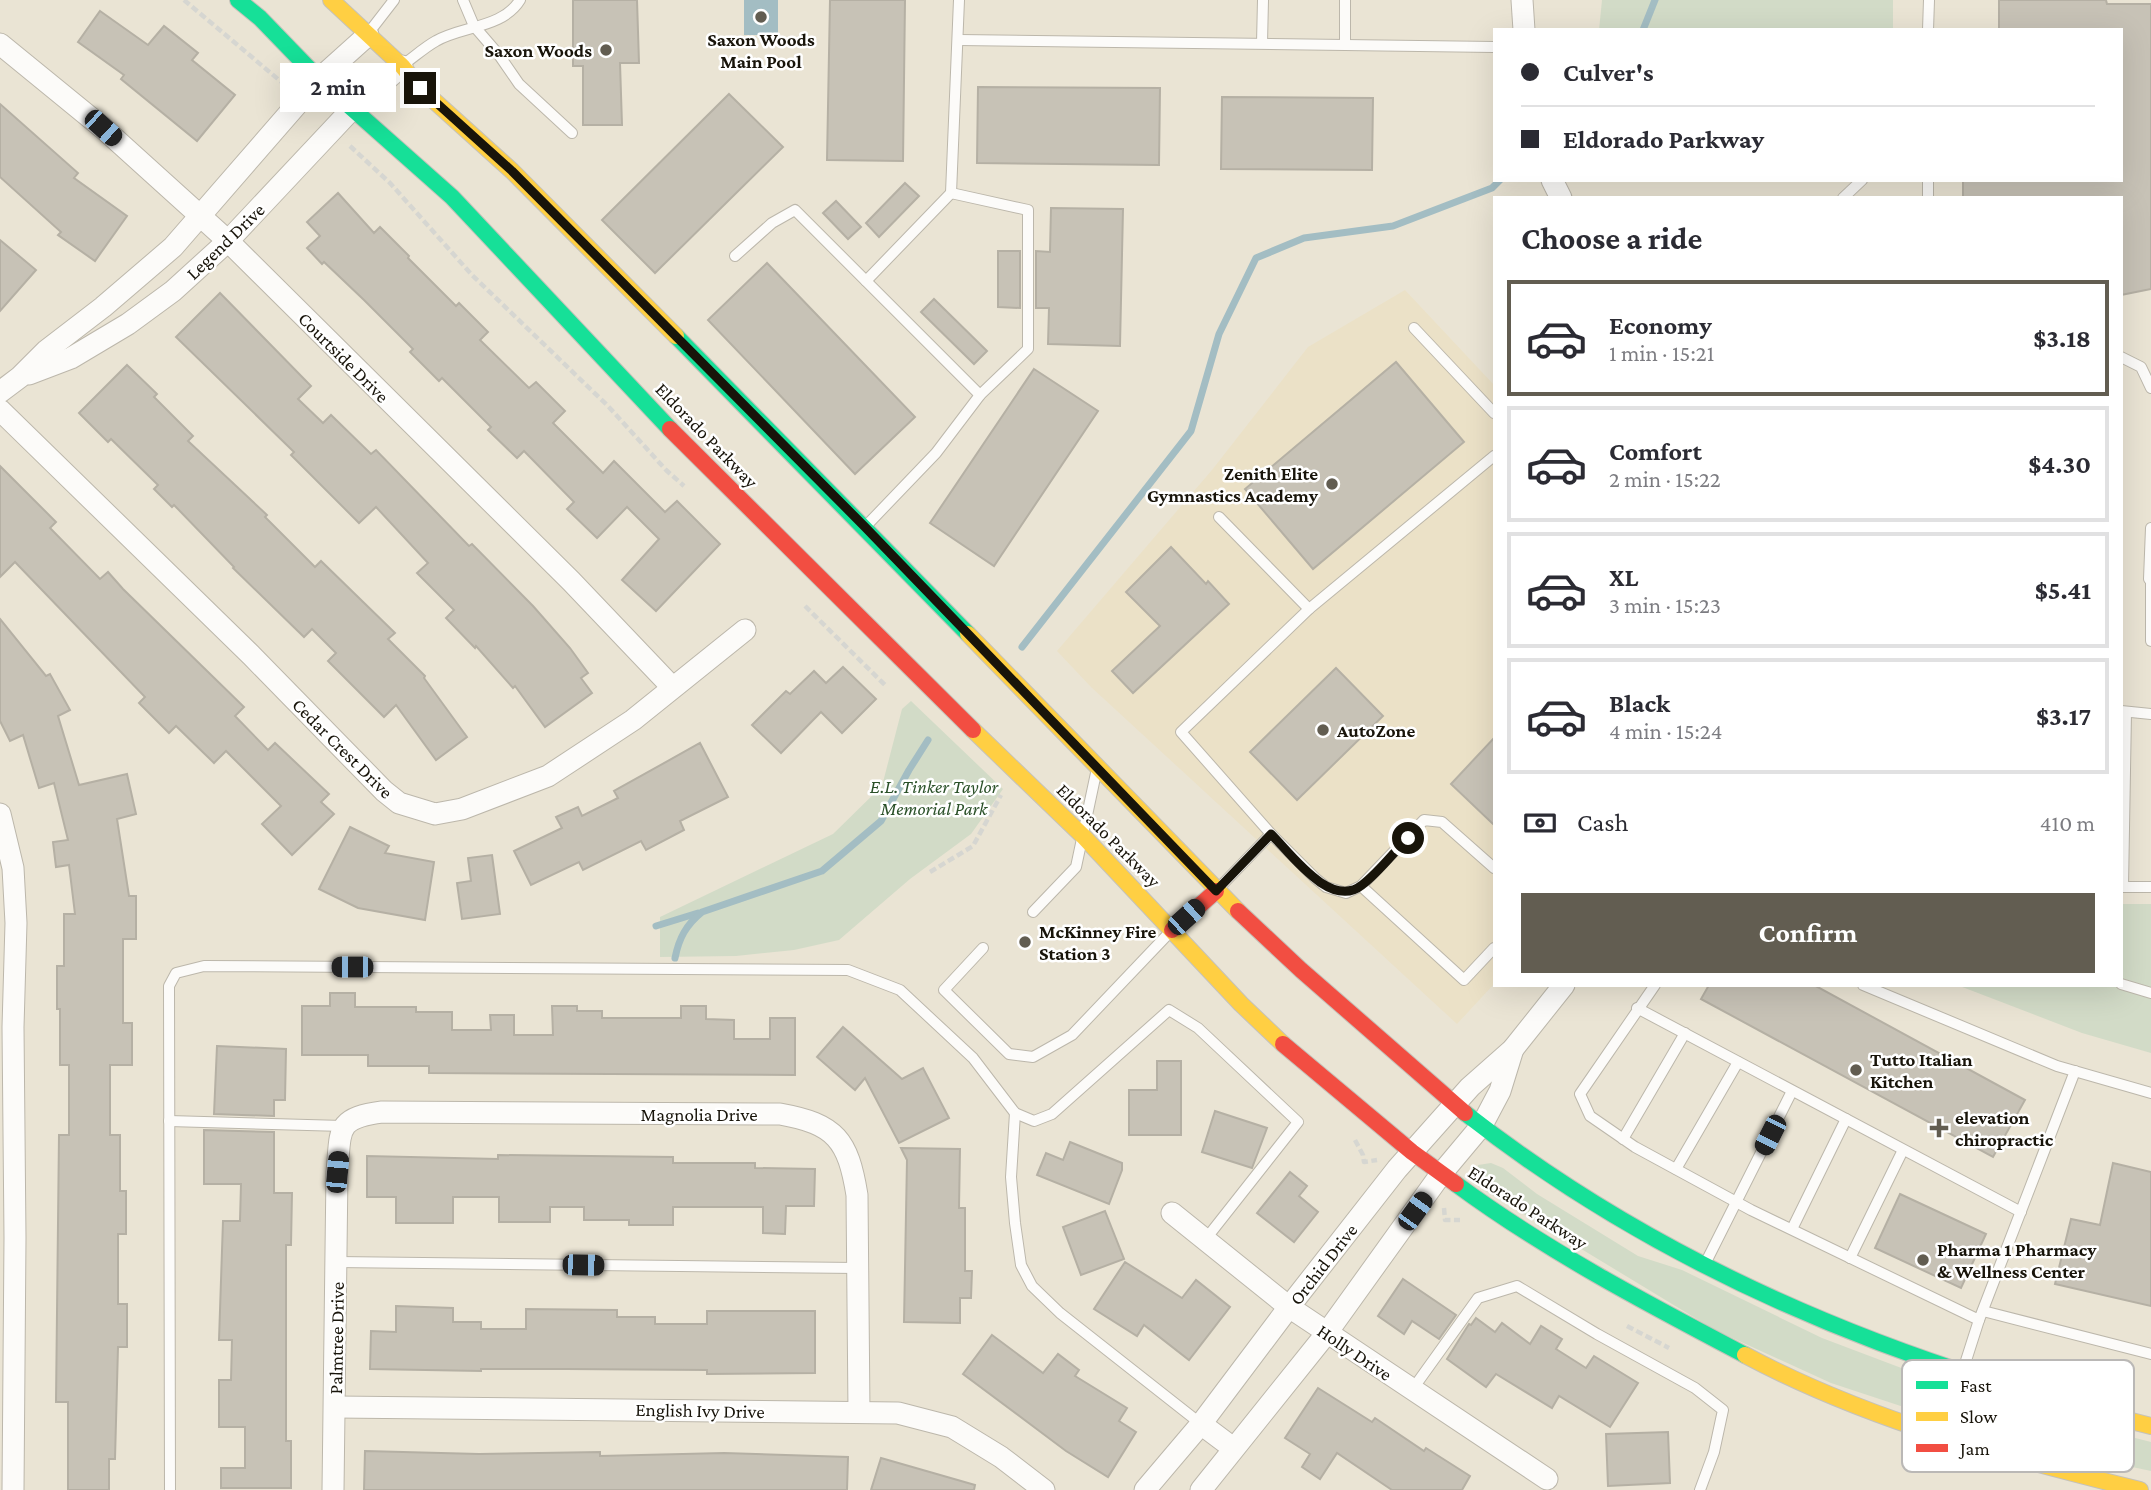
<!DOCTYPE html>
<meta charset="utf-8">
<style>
body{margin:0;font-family:"Crimson Pro",serif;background:#f7f7f7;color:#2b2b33;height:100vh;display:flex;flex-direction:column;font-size:26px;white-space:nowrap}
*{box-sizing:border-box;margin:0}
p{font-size:23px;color:#7c7c81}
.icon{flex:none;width:38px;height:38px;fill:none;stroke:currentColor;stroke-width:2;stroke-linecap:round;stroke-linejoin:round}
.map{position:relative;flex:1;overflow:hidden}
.details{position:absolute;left:1493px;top:196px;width:630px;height:791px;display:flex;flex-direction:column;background:#fff;border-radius:0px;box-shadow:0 7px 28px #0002}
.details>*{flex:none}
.banner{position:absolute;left:1493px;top:28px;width:630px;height:154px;border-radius:0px;box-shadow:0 7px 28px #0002;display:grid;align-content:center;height:154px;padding:0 28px;background:#fff}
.end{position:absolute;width:32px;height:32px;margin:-16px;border:9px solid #18140a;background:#fff;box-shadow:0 0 0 4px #fff}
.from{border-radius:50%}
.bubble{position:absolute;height:49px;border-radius:0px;background:#fff;box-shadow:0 7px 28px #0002;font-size:23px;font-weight:700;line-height:49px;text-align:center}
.car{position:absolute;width:21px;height:42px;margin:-21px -10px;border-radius:9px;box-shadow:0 0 5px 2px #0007;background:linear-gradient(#222 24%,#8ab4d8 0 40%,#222 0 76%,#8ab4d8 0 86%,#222 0)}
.banner b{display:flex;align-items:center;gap:24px;height:66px;font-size:26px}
.banner b+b{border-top:2px solid #e1e1e2}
.banner i{width:18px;height:18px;background:#2b2b33}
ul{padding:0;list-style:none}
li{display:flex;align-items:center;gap:21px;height:116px;margin:0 14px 10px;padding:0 14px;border:4px solid #e1e1e2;border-radius:0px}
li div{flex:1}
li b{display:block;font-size:26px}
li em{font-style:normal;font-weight:700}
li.selected{border-color:#625d51}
li>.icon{width:63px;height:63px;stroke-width:1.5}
h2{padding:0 28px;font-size:32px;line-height:84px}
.pay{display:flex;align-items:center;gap:18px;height:77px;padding:0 28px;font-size:26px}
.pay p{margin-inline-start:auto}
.action{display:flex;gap:14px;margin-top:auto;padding:14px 28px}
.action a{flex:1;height:80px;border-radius:0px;background:#625d51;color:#fff;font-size:28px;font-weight:700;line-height:80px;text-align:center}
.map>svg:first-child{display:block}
.built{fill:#ebe1c7}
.green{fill:#d2dbc7}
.water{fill:#a3bdc3}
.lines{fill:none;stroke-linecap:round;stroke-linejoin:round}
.stream{stroke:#a3bdc3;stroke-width:7}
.building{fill:#c7c2b6;stroke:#b5b0a4;stroke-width:2}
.lane-casing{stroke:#bcb7ab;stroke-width:12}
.street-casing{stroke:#bcb7ab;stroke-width:23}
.fast-casing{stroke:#c5c2ba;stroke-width:18}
.slow-casing{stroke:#c5c2ba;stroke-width:18}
.jam-casing{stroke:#c5c2ba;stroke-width:18}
.path{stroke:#d6d6d1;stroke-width:4.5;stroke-dasharray:7 3.5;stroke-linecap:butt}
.lane{stroke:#fcfbf9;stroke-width:10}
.street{stroke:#fcfbf9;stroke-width:21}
.fast{stroke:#16e098;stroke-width:16}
.slow{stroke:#ffcf43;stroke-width:16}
.jam{stroke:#f24e42;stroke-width:16}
.route{stroke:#18140a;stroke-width:9}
.poi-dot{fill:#625d51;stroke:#fff;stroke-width:2.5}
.labels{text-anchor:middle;stroke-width:5;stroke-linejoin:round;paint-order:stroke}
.poi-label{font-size:19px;font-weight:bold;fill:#18140a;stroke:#fff;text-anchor:start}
.street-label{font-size:19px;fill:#18140a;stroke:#fff}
.park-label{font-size:19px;font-style:italic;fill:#2a5028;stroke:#fff}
.key{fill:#fff;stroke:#bab8b6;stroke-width:2}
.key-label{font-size:19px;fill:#18140a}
</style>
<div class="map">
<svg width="2151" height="1490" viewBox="0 0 2151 1490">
<rect width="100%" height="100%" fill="#eae4d4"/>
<path class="built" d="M1405 290 1494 385V984L1457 1024 1091 687 1057 651 1212 470 1308 347Z"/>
<g class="green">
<path d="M1602 0H1893V30H1599Z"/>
<path d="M911 701 1003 789 971 834 910 879 839 940 794 950 736 956 660 957V917L833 834 882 786 902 709Z"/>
<path d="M2121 904H2151V1053L2082 1033 1957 985H2121Z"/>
<path d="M1491 1163 1503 1168 1537 1194 1638 1256 1682 1270 1822 1338 1986 1400 2151 1442V1471L2123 1465 2049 1455 1831 1383 1715 1330 1484 1190 1477 1176 1478 1165Z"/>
</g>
<rect class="water" x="744" y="0" width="34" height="35"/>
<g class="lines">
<g class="stream">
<path d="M1643 30 1655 0"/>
<path d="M1022 647 1191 431 1219 334 1256 258 1304 238 1393 226 1492 188 1500 180"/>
<path d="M656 926 698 913"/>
<path d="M675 958C679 938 686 925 702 912L822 871 881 821 909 770 928 740"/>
</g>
</g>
<g class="building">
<path d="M573 0H637L639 63H620L622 125H583V66H573Z"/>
<path d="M830 0H905L903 161 827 160Z"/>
<path d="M1999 0H2106L2107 4H2151V289L2121 295V198H1963V180H2121V30H1999Z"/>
<path d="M100 11 148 45 164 26 198 53 192 60 235 95 197 141 121 79 124 75 78 42Z"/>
<path d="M978 87 1160 88 1159 165 977 163Z"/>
<path d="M729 94 783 147 655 273 602 220Z"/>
<path d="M1222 97 1373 98 1372 170 1221 169Z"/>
<path d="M0 104 78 173 74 178 127 216 95 261 58 235 61 232 0 177Z"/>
<path d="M905 183 919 196 879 237 866 223Z"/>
<path d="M338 193 374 233 380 227 409 256 408 258 456 306 459 303 488 332 480 340 529 388 536 382 565 411 553 423 603 473 614 461 665 512 677 501 720 544 656 611 622 580 659 539 627 507 597 538 567 509 574 502 524 451 517 458 488 430 491 427 442 378 439 381 410 352 413 349 364 300 324 262 322 264 307 248 320 236 307 222Z"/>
<path d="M836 201 861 227 848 239 823 213Z"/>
<path d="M1051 208 1123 209 1120 346 1048 344 1049 308H1036V251L1050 252Z"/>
<path d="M0 240 36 270 0 311Z"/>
<path d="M998 251H1020V308L998 307Z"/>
<path d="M767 263 915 417 855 474 708 320Z"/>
<path d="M220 293 311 386 298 399 323 423 331 415 371 454 376 450 469 546 472 544 533 606 570 648 588 673 581 678 592 693 545 727 515 686 513 688 476 646 475 648 446 618 454 610 417 573 428 563 376 507 359 523 291 455 294 452 176 337Z"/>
<path d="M934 299 987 351 974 364 921 312Z"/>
<path d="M1396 362 1464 442 1313 569 1245 489Z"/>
<path d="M127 365 157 394 154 397 193 436 188 441 267 515 265 517 315 567 321 561 395 633 388 639 425 676 424 678 467 737 436 760 396 705 384 717 328 661 336 653 312 629 304 637 233 568 234 567 174 505 172 507 154 489 158 485 111 439 108 442 79 413Z"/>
<path d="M1034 369 1098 411 994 566 930 523Z"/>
<path d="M0 466 56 522 50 528 100 579 108 572 123 589 244 707 235 716 268 750 275 743 329 794 321 802 334 814 292 855 262 824 281 806 226 751 214 763 176 726 169 733 139 703 145 697 15 562 0 577Z"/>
<path d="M1171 547 1206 584 1208 581 1229 604 1133 693 1112 671 1160 626 1126 592Z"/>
<path d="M0 619 46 676 50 674 70 710 58 716 79 785 127 774 136 814 117 819 129 896H136V939H123V1023H132V1065H110V1135H120V1191H126V1234H118V1304H127V1347H118L115 1459H109V1490H68V1402H56L59 1135H69V1065H60V1009H57V966H64V914H75L69 865 56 867 53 842 68 840 54 783 39 788 23 735 10 741 0 721Z"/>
<path d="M843 667 876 699 842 733 821 712 781 753 752 725 786 691 790 694 814 671 826 683Z"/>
<path d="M1336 668 1383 716 1297 800 1250 752Z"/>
<path d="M1494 738V825L1451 784Z"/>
<path d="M700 743 728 797 680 821 684 830 646 850 641 841 583 870 579 862 531 885 514 851 562 828 556 817 578 807 582 816 618 798 614 791Z"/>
<path d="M350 827 389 846 385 853 434 862 425 920 358 908 319 889Z"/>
<path d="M492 855 500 914 462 919 457 883 471 881 468 858Z"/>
<path d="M1709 985H1814L2025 1100 1993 1157 1701 999Z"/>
<path d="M330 993H355V1007H416V1012H452V1030H491L490 1015H514V1035H553L552 1006H577V1011H602V1018H681V1006H706V1019L734 1020V1039H770V1018H795V1075L429 1073V1066H368V1055H302V1006H330Z"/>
<path d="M843 1027 902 1079 923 1068 949 1118 899 1143 865 1078 855 1090 817 1057Z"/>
<path d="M217 1046 286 1049 285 1100H274V1116L214 1114Z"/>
<path d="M1157 1061H1181V1135H1129V1090H1157Z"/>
<path d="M1215 1111 1267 1128 1252 1168 1202 1152Z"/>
<path d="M204 1130 274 1132V1193H292L291 1245H286V1441H291V1488H221V1468H245V1427H219V1380H231L232 1340H219L223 1221H240L241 1184H204Z"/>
<path d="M1070 1142 1122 1163V1170L1109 1204 1037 1175 1046 1153 1063 1160Z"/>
<path d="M901 1148 960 1149 959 1208H965V1271H972L971 1298H960V1323L904 1322 907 1160Z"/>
<path d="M498 1155 673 1157V1163H755V1168L815 1169 814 1206H786L785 1234 763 1233V1207H673V1225H629V1220H584V1207H550V1222H499V1197H453V1223H396V1197H367V1156L498 1159Z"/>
<path d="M2113 1163 2151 1172V1306L2055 1284 2071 1219 2100 1225Z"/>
<path d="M1290 1172 1307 1186 1299 1196 1318 1212 1294 1242 1257 1213Z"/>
<path d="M1900 1194 1986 1234 1961 1288 1875 1248Z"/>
<path d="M1105 1211 1124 1259 1081 1275 1063 1227Z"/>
<path d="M1125 1262 1182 1298 1196 1280 1230 1307 1189 1360 1144 1325 1137 1336 1094 1309Z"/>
<path d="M1403 1279 1456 1315 1439 1339 1412 1321 1404 1334 1378 1316Z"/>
<path d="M396 1306 453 1308V1322H481V1329H526V1309L617 1310V1317H655V1324H707V1311H815V1373L707 1374V1370L566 1369H481V1371L370 1369 371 1331 396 1332Z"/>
<path d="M1476 1318 1495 1332 1502 1323 1530 1344 1541 1326 1562 1339 1556 1349 1586 1368 1594 1356 1638 1383 1610 1427 1559 1396 1552 1408 1496 1374 1486 1387 1447 1359 1469 1324 1471 1325Z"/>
<path d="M992 1335 1043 1373 1058 1354 1079 1370 1075 1376 1127 1408 1119 1421 1136 1432 1108 1477 1066 1451 963 1374Z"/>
<path d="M1318 1388 1372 1422 1375 1418 1424 1451 1426 1448 1470 1476 1462 1490H1392L1337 1453 1320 1479 1302 1467 1310 1454 1285 1438Z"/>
<path d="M1668 1432 1670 1483 1608 1486 1606 1434Z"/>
<path d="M365 1451 479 1454 600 1452V1456L724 1453 848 1457 847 1490H364Z"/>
<path d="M881 1458 975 1485 974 1490H871Z"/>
</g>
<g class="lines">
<defs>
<g id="lane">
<path d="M463 0 474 26 499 55 519 84 572 133"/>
<path d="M1345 0V44"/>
<path d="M1928 30 1929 0"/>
<path d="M370 31 394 0"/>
<path d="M959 40 1494 47"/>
<path d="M1262 43 1263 0"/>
<path d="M404 64C414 57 425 47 436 41 462 26 503 28 520 0"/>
<path d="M1928 180V198"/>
<path d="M1843 198 1862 180"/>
<path d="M735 256 772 223 795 210 980 395"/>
<path d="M866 281 951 193 959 0"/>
<path d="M1414 328 1494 413"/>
<path d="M2121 357 2141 367 2151 388"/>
<path d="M1219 517 1309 609"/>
<path d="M866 526 936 453 980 395 1028 349V210L951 193"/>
<path d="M2149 579 2151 528"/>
<path d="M2151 579V641"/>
<path d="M2121 711 2151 714"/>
<path d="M1271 834 1315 878 1326 887 1346 893 1361 886 1424 820 1442 822 1494 868"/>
<path d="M1361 886 1464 980 1494 948"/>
<path d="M2121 887H2151"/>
<path d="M2123 887 2126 712"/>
<path d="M1218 889 1271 834 1181 732 1309 609 1494 456"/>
<path d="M1033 912 1076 867 1096 773"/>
<path d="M983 948 944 990 1009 1054 1033 1057 1072 1035 1171 931"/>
<path d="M2121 984 2151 993"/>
<path d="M1655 985 1580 1094 1590 1116 1635 1147 1751 1210 1979 1320 2075 1071"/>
<path d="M1863 985 2057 1066 2151 1093"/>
<path d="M1637 1008 2021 1212"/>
<path d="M1015 1113 1011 1177 1015 1223 1021 1265 1032 1286 1060 1313 1201 1424"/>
<path d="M169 1121 343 1126"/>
<path d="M1623 1139 1685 1033"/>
<path d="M1676 1169 1738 1062"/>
<path d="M1792 1229 1846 1119"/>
<path d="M1850 1258 1903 1150"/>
<path d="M336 1262 857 1268"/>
<path d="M1706 1262 1792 1091"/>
<path d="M1983 1311 2151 1354"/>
<path d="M1963 1370 1979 1320"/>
<path d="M1412 1390 1478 1298 1517 1286 1597 1334 1695 1388 1723 1410 1714 1452 1700 1490"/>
<path d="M170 1490 169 986 176 973 204 966 848 970 900 990 973 1058 1015 1113 1034 1121 1052 1114 1169 1010 1198 1028 1298 1122 1205 1240"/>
</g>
<g id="street">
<path d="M1522 0 1524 30"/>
<path d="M0 44 103 128 228 241 571 581 672 687"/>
<path d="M1552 180 1561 198"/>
<path d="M29 374 71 358 128 324 173 291 228 241 352 109 402 66"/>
<path d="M0 392 20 377 47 350 103 307 173 247 319 79 368 35"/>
<path d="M0 410 251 655 384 791 399 803 435 814 462 809 548 776 633 720 745 630"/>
<path d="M0 814 13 868 16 923 13 1027 15 1238 13 1490"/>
<path d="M1172 1213 1289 1307 1547 1479"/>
<path d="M335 1407 898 1413 952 1427 1001 1457 1044 1490"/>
<path d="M1201 1424 1233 1448"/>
<path d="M333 1490 337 1172C341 1130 335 1118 382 1112L780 1114C836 1124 848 1140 857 1195L859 1412"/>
<path d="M1145 1490 1201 1424 1289 1307 1397 1169 1470 1087 1513 1049 1564 985"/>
<path d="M1201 1490 1326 1334 1441 1174 1482 1125 1500 1091 1513 1049"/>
</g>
<g id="fast">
<path d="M238 0 260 18 319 79 452 197 670 429"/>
<path d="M676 336 968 634"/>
<path d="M1465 1113C1618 1233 1798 1320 1984 1379"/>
<path d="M1456 1184C1547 1251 1646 1303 1745 1355"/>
</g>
<g id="slow">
<path d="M331 0 402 66 420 88 512 171 676 336"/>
<path d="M968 634 1238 911"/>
<path d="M973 730 1084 837 1241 1004 1283 1044"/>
<path d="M1745 1355C1869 1421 2005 1457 2140 1490"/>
<path d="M1984 1379 2038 1397 2151 1426"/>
</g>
<g id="jam">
<path d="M670 429 973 730"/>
<path d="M1238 911 1301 970 1465 1113"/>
<path d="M1172 930 1216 891"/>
<path d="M1283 1044 1412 1152 1456 1184"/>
</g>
</defs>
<use href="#lane" class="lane-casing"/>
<use href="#street" class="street-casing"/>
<use href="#fast" class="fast-casing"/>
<use href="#slow" class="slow-casing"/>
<use href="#jam" class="jam-casing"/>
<g class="path">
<path d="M184 0 285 85"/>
<path d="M350 146 390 183 472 275 608 406 666 470 684 486"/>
<path d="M805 606 886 686"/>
<path d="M930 872 973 846 1001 795"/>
<path d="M1355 1140 1363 1155 1364 1162 1377 1160"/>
<path d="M1444 1208 1445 1220H1460"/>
<path d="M1627 1326 1669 1348"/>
</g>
<use href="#lane" class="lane"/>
<use href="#street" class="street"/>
<use href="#fast" class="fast"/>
<use href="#slow" class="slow"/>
<use href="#jam" class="jam"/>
</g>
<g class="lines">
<path class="route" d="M420 88 512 171 865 527 1216 891 1271 834C1291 854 1331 910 1362 885 1379 872 1393 853 1408 838"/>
</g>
<g class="poi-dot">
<circle cx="761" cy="17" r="7"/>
<circle cx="606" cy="50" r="7"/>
<circle cx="1332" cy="484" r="7"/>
<circle cx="1323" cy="730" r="7"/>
<circle cx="1025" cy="942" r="7"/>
<circle cx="1856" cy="1070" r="7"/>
<path d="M1935.5 1117.5h7v7h7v7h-7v7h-7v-7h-7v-7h7z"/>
<circle cx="1923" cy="1260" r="7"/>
</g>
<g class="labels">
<g class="poi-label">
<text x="761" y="46" text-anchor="middle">Saxon Woods<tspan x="761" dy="22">Main Pool</tspan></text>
<text x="592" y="57" text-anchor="end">Saxon Woods</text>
<text x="1318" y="480" text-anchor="end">Zenith Elite<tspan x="1318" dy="22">Gymnastics Academy</tspan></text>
<text x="1337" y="737">AutoZone</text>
<text x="1039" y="938">McKinney Fire<tspan x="1039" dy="22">Station 3</tspan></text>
<text x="1870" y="1066">Tutto Italian<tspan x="1870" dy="22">Kitchen</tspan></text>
<text x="1955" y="1124">elevation<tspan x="1955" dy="22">chiropractic</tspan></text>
<text x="1937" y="1256">Pharma 1 Pharmacy<tspan x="1937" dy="22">&amp; Wellness Center</tspan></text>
</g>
<g class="street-label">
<text transform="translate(225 241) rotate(-44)" y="7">Legend Drive</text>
<text transform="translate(344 357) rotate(45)" y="7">Courtside Drive</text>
<text transform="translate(707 435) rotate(46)" y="7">Eldorado Parkway</text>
<text transform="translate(343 748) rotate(45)" y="7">Cedar Crest Drive</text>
<text transform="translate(1109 835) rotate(45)" y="7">Eldorado Parkway</text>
<text x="699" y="1121">Magnolia Drive</text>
<text transform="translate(1528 1207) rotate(33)" y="7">Eldorado Parkway</text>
<text transform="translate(1323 1264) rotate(-52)" y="7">Orchid Drive</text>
<text transform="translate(336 1338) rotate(-89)" y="7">Palmtree Drive</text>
<text transform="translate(1355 1352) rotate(34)" y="7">Holly Drive</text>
<text transform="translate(700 1410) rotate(1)" y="7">English Ivy Drive</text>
</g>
<g class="park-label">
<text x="934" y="793">E.L. Tinker Taylor<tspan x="934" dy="22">Memorial Park</tspan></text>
</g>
</g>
<rect x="1902" y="1360" width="232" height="112" rx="10" class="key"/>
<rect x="1916" y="1381" width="32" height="8" fill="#16e098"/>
<rect x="1916" y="1412" width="32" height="9" fill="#ffcf43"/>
<rect x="1916" y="1444" width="32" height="8" fill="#f24e42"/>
<g class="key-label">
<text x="1960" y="1392">Fast</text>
<text x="1960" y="1423">Slow</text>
<text x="1960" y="1455">Jam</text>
</g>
</svg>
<i class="end from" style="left:1408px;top:838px"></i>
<i class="end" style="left:420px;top:88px"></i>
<div class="bubble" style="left:280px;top:63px;width:116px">2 min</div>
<i class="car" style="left:103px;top:128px;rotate:132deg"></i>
<i class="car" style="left:1186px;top:917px;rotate:48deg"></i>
<i class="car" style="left:352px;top:967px;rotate:270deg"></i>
<i class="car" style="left:1770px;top:1135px;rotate:207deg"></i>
<i class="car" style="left:337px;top:1172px;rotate:5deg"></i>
<i class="car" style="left:1415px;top:1211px;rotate:36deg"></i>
<i class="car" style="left:583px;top:1265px;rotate:91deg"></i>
<div class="banner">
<b><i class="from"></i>Culver's</b>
<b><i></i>Eldorado Parkway</b>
</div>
<section class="details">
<h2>Choose a ride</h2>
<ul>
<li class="selected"><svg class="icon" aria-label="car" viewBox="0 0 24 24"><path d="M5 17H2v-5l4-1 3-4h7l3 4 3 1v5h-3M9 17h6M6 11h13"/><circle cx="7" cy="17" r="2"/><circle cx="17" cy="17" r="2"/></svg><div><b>Economy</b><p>1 min · 15:21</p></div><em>$3.18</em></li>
<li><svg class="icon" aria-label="car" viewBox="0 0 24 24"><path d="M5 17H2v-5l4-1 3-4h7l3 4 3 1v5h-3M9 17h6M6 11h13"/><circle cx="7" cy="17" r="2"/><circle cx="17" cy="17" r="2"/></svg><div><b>Comfort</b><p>2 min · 15:22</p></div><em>$4.30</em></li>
<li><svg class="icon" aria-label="car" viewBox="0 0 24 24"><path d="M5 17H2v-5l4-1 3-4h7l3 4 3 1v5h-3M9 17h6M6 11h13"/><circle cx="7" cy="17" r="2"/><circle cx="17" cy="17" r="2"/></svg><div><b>XL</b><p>3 min · 15:23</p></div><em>$5.41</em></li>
<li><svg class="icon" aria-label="car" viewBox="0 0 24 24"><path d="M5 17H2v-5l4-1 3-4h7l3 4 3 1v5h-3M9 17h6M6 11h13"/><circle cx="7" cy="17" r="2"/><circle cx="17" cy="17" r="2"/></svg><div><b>Black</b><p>4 min · 15:24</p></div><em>$3.17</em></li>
</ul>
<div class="pay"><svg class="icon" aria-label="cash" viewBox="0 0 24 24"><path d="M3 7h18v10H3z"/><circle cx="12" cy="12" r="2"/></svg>Cash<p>410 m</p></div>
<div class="action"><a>Confirm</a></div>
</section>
</div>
